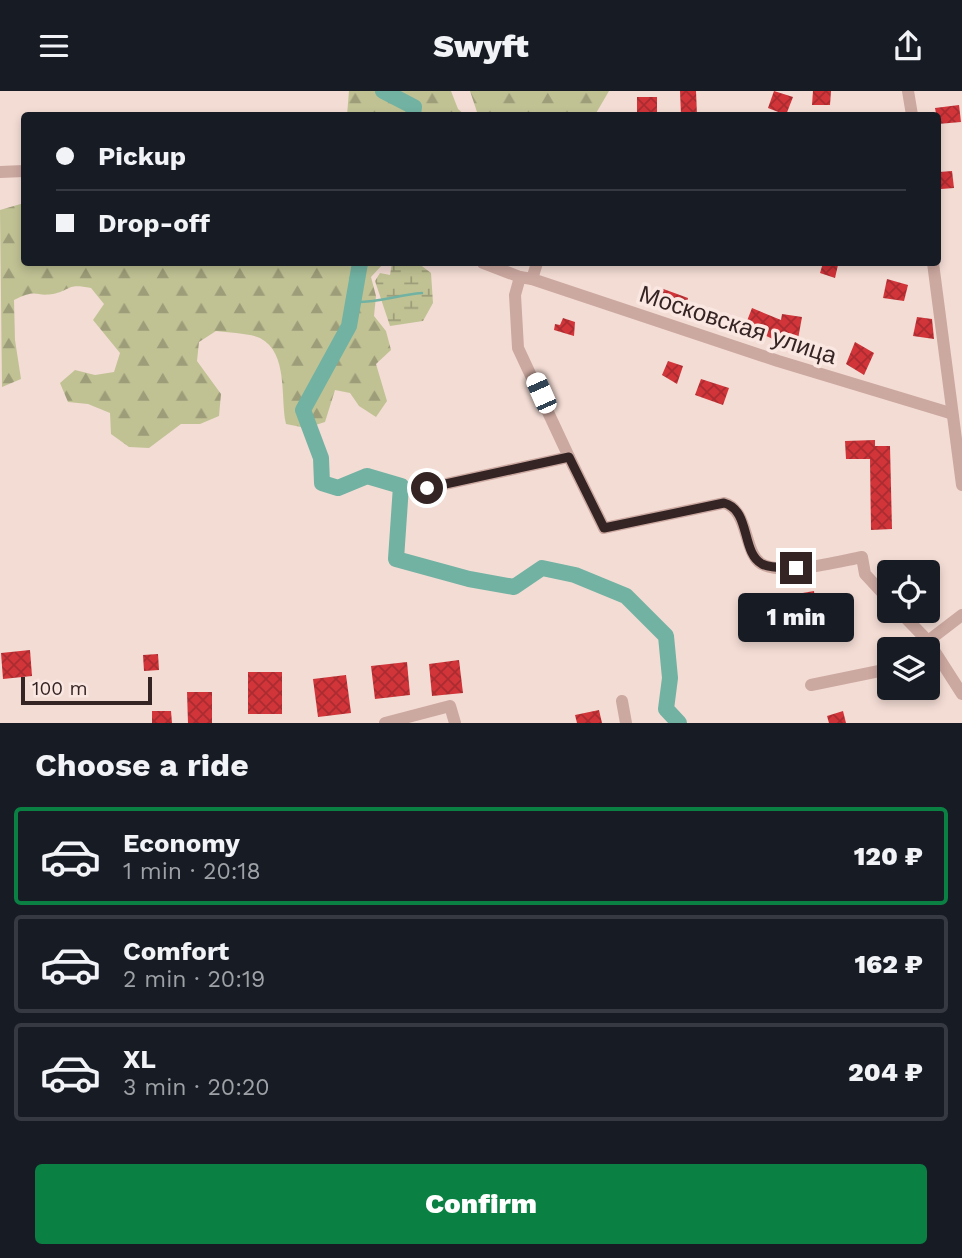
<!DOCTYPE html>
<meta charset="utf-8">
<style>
body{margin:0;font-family:"Work Sans",sans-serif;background:#20242c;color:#f1f3f6;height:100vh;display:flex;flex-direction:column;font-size:26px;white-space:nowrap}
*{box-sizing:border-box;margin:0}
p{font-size:23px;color:#9ea1a6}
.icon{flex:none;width:38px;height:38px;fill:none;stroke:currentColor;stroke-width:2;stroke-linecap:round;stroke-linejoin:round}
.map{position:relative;height:632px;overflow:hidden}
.panel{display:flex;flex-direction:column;background:#171b24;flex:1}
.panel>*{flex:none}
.hud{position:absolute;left:21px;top:21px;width:920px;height:154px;border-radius:7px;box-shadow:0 4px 10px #0003;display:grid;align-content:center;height:154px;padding:0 35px;background:#171b24}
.buttons{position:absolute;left:877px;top:469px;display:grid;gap:14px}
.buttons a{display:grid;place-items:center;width:63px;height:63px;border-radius:7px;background:#171b24;box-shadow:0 4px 10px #0003;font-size:35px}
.scale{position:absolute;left:21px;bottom:18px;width:131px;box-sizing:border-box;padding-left:7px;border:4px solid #342424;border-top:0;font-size:19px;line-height:24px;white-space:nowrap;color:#342424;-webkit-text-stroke:5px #fae7e1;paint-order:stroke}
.end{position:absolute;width:32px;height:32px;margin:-16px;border:9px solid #342424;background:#fff;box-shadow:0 0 0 4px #fff}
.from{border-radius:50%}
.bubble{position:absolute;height:49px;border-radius:7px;background:#171b24;box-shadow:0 4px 10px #0003;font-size:23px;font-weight:800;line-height:49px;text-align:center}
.car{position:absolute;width:21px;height:42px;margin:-21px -10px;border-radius:9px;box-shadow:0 0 5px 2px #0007;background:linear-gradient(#fff 24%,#345 0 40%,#fff 0 76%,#345 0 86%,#fff 0)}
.hud b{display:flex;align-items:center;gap:24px;height:66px;font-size:26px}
.hud b+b{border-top:2px solid #363941}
.hud i{width:18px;height:18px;background:#f1f3f6}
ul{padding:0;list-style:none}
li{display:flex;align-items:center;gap:21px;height:98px;margin:0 14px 10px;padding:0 21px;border:4px solid #363941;border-radius:7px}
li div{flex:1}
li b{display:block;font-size:26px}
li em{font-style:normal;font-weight:800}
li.selected{border-color:#0b8043}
li>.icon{width:63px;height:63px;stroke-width:1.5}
h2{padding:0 35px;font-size:32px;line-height:84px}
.primary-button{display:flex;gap:14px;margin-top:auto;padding:14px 35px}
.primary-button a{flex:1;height:80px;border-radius:7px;background:#0b8043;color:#fff;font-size:28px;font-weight:800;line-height:80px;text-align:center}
header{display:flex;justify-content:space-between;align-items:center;height:91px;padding:0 35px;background:#171b24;font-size:32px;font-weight:800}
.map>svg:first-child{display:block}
.forest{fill:url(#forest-firs)}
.wetland{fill:url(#wetland-marsh)}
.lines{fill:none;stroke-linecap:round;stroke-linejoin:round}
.stream{stroke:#71b2a3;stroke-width:2.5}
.river{stroke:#71b2a3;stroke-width:16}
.building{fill:url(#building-cross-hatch)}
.minor{stroke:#cba8a0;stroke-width:12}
.route{stroke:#342424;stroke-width:9}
.labels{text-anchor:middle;stroke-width:7;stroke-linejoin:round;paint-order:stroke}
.street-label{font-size:24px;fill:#342424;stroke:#fae7e1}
</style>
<header><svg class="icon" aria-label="menu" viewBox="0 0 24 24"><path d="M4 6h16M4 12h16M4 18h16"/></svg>Swyft<svg class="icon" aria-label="share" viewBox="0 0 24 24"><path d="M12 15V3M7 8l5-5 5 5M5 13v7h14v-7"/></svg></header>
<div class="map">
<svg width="962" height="632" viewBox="0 0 962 632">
<defs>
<pattern id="forest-firs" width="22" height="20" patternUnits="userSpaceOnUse" patternTransform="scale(1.75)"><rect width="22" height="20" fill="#c0c294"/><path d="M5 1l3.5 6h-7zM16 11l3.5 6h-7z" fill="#9d9d79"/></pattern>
<pattern id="wetland-marsh" width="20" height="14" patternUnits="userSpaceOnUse" patternTransform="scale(1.75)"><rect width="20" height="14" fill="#c0c294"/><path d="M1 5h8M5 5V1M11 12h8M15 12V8" fill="none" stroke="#9d9d79"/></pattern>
<pattern id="building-cross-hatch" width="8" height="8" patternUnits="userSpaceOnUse" patternTransform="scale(1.75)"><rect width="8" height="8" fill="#d13439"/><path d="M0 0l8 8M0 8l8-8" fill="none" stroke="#aa2c30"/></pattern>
</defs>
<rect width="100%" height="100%" fill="#f3dcd4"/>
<g class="forest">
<path d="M349 0H451L458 18 465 24H347Z"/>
<path d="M470 0H609L595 24H478Z"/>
<path d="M24 112V172H384L371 186 376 205 374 225 386 240 391 259 376 273 387 310 376 326 359 315 350 302 335 299 325 331 306 337 286 333C280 308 289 262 260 247 249 242 229 242 216 240L199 251 197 270 221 303 219 325 200 333H181L149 357 129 356 111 343 110 322 88 313 68 311 60 292 75 279 95 284 114 281 120 262 93 229 104 213 91 197C66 192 72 199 53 203 34 206 38 197 14 209L15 249 21 288 2 296 0 119Z"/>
</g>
<path class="wetland" d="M392 172H418L431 182 433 212 423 230 390 235 375 190 380 182 390 184Z"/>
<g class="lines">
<path class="stream" d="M354 211C377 212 398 204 422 202"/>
<g class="river">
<path d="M383 0 414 16 413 24"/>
<path d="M360 172 349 235 303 319 321 367 322 392 338 397 367 385 401 395 396 468 469 488 514 496 542 477 575 484 626 505 666 545 670 587 666 618 679 632"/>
</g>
</g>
<g class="building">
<path d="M680 0H696L697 24H681Z"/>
<path d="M774 0 793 6 786 24 768 17Z"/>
<path d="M813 0H831L830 14H812Z"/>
<rect x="637" y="6" width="20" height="18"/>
<path d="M959 14 961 31 938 33 935 17Z"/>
<path d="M952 80 954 97 941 98 939 81Z"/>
<path d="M823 172 838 174 835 187 820 182Z"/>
<path d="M887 188 908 194 904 210 883 207Z"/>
<path d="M658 196 688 207 684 220 654 209Z"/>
<path d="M752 217 781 229 782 223 802 226 796 259 776 254 777 250 745 235Z"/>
<path d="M917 226 932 228 934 248 913 245Z"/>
<path d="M563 227 575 231 574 245 554 239 555 233 560 234Z"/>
<path d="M855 251 874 262 864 284 846 273Z"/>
<path d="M668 270 683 275 677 293 662 284Z"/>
<path d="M701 288 729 297 723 314 695 304Z"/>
<path d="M875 349V355H890L892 438 871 439 870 368H846L845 350Z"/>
<path d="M814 500 816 518 793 520V514L781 515 791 504Z"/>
<path d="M30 559 32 585 3 588 1 562Z"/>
<path d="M158 563 159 579 144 580 143 564Z"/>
<path d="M459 569 463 602 432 605 429 573Z"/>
<path d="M407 571 410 604 375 608 371 575Z"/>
<rect x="248" y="581" width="34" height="42"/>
<path d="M346 584 351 622 318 626 313 588Z"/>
<path d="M187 601H212V632H188Z"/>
<path d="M599 619 602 632H577L575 624Z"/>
<path d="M152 620H171L172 632H152Z"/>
<path d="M843 620 846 632H829L827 625Z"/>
</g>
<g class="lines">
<g class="minor">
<path d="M908 0 912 24"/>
<path d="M0 81 24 80"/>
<path d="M483 172 520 186"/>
<path d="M537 172 532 188 778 270 950 322"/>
<path d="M933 172 962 394"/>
<path d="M569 366 604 437 724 412C750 419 743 466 764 474 789 484 836 471 862 466L865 483 889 509"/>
<path d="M427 397 569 366 518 257 515 204 520 186 532 188"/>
<path d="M899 520 928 550 962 603"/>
<path d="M928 550 962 524"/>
<path d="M811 594 889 578"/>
<path d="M622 610 626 632"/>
<path d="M385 632 450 615 455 632"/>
</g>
</g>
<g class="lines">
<path class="route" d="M427 397 569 366 604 437 724 412C751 419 741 462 762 473 771 478 786 476 796 477"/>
</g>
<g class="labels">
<g class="street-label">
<text transform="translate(738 234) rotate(18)" y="8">Московская улица</text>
</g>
</g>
</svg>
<div class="buttons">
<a><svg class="icon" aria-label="locate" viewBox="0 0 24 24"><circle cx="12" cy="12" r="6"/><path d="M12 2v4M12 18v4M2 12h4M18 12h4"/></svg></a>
<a><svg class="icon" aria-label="layers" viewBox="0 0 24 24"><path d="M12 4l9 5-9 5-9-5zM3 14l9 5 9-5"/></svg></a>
</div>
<div class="scale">100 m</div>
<i class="end from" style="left:427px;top:397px"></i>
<i class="end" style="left:796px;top:477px"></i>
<div class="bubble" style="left:738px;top:502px;width:116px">1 min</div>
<i class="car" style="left:541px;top:302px;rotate:336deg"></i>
<div class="hud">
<b><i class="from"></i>Pickup</b>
<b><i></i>Drop-off</b>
</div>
</div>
<section class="panel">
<h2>Choose a ride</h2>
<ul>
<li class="selected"><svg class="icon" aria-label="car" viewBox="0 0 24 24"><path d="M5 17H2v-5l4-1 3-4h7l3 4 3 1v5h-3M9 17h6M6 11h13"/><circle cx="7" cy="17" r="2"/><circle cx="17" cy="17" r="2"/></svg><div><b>Economy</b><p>1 min · 20:18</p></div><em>120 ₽</em></li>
<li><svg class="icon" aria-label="car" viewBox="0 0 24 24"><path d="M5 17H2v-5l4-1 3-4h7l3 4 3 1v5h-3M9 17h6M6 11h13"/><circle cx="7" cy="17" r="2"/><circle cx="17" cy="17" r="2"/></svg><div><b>Comfort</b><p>2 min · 20:19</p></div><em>162 ₽</em></li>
<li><svg class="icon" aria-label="car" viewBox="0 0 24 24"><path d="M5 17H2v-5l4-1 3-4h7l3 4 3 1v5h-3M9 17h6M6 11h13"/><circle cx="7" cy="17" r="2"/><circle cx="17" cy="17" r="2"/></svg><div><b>XL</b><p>3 min · 20:20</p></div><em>204 ₽</em></li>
</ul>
<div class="primary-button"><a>Confirm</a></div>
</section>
